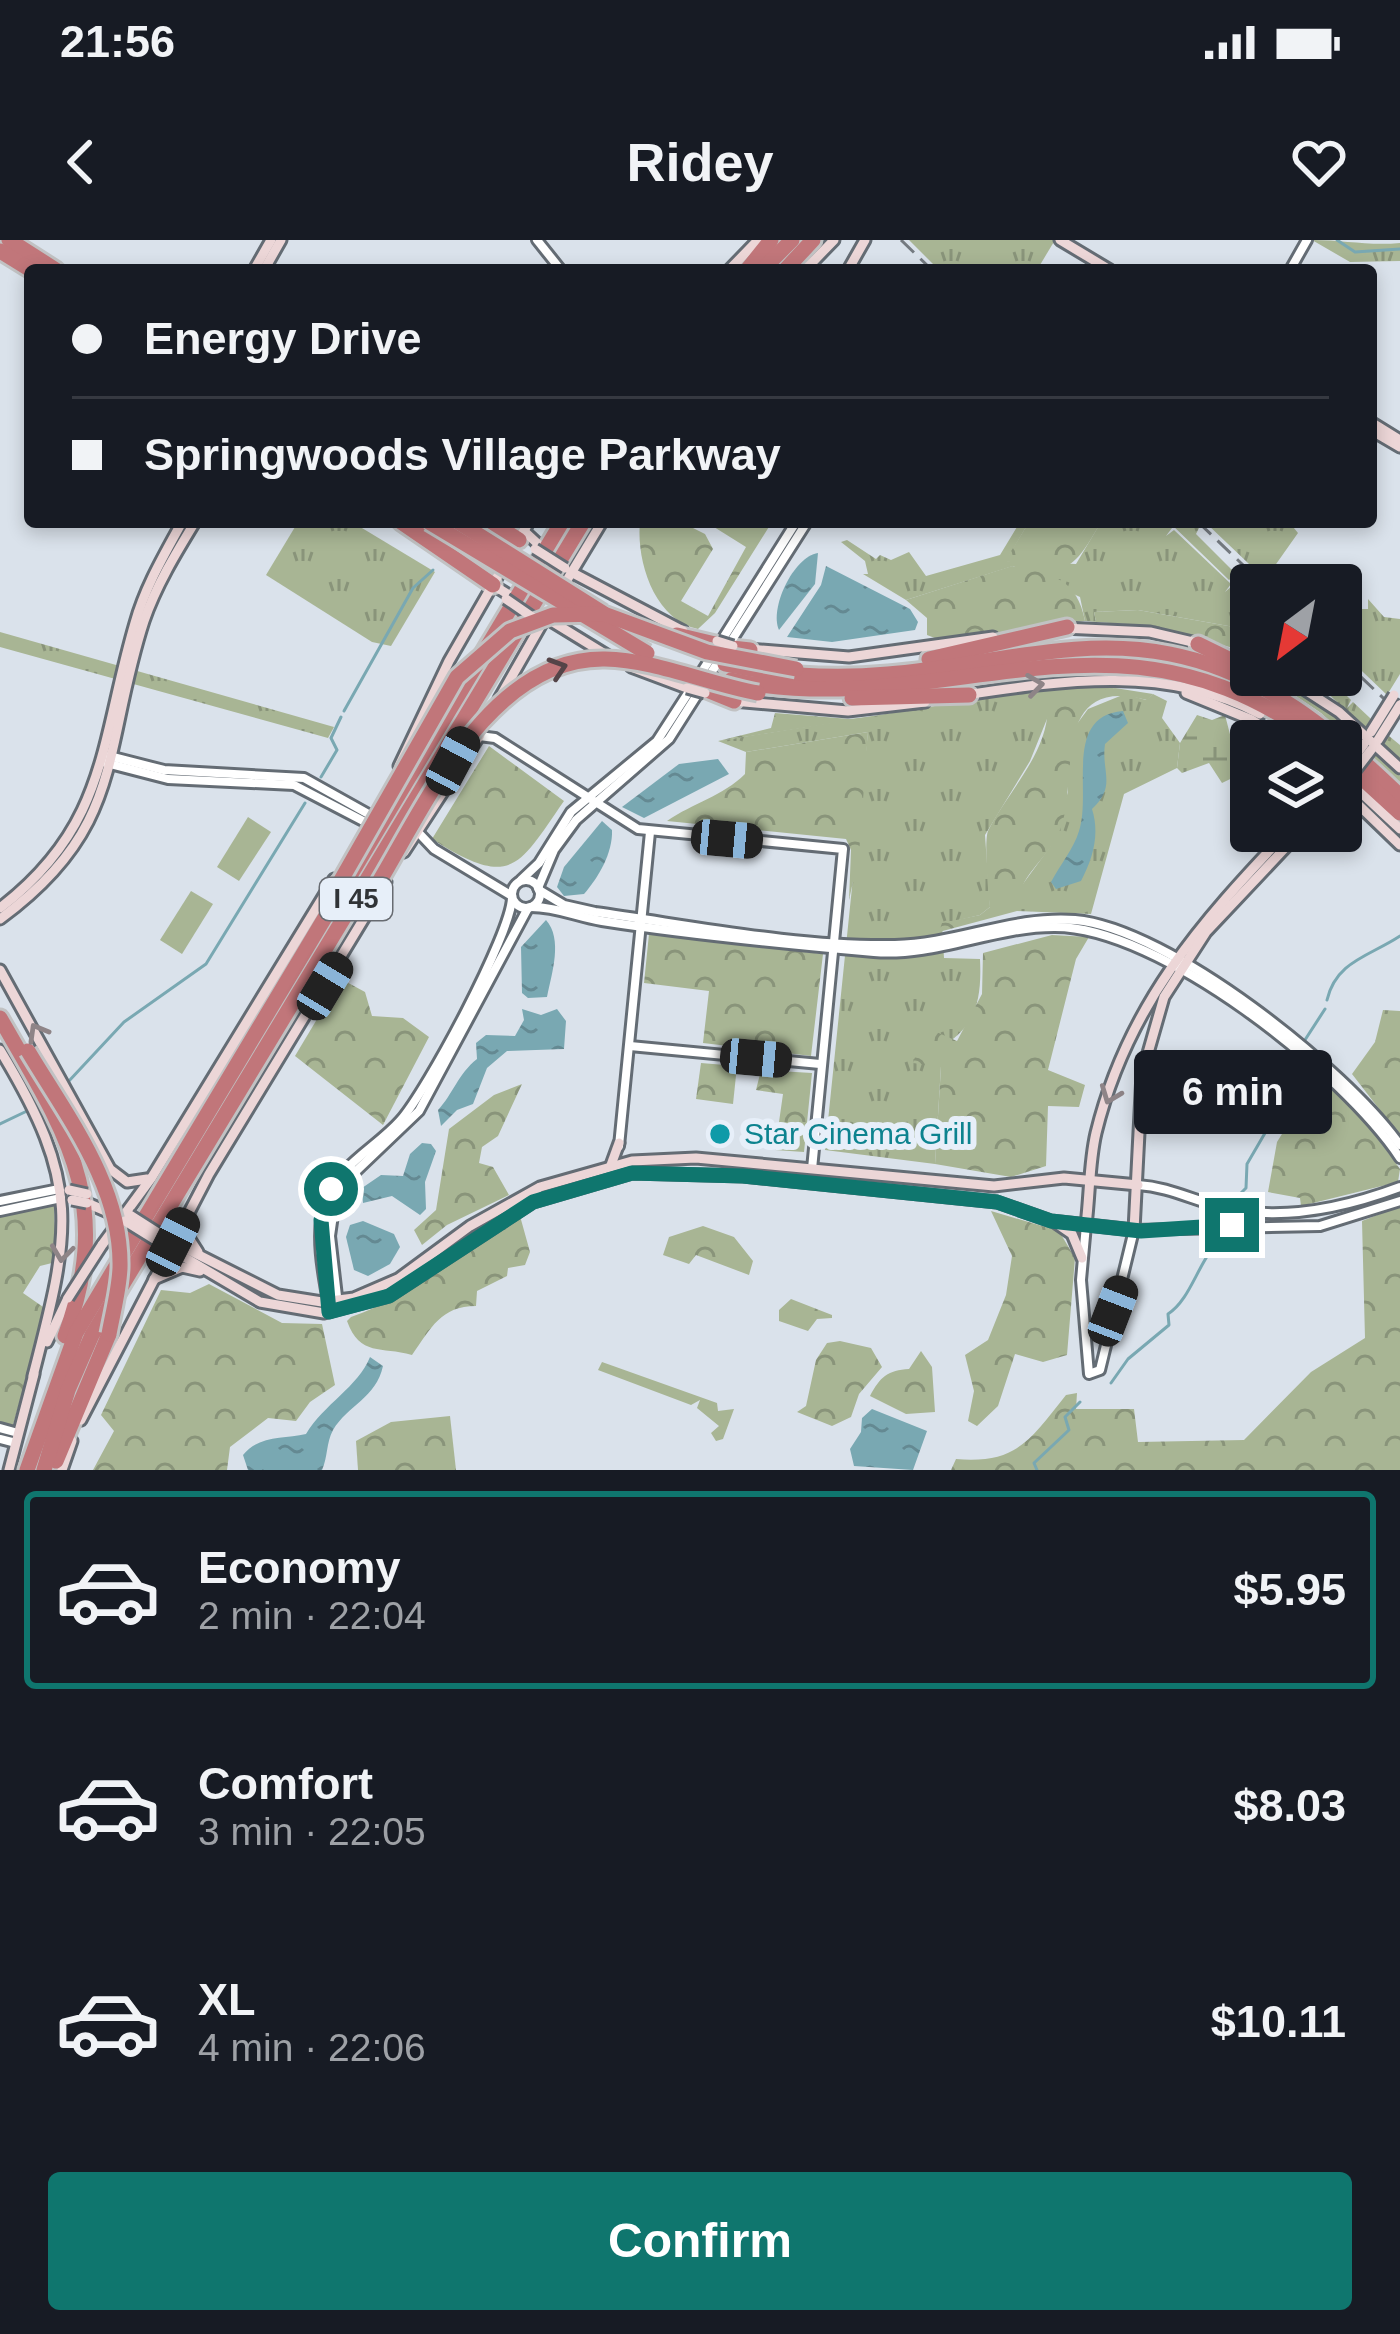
<!DOCTYPE html>
<meta charset="utf-8">
<style>
body{margin:0;font-family:Helvetica,sans-serif;background:#242831;color:#f1f3f6;height:100vh;display:flex;flex-direction:column;font-size:45px;white-space:nowrap}
*{box-sizing:border-box;margin:0}
p{font-size:39px;color:#9ea1a6}
.icon{flex:none;width:66px;height:66px;fill:none;stroke:currentColor;stroke-width:2;stroke-linecap:round;stroke-linejoin:round}
.map{position:relative;height:1230px;overflow:hidden}
.sheet{display:flex;flex-direction:column;background:#171b24;flex:1}
.sheet>*{flex:none}
.guide{position:absolute;left:24px;top:24px;width:1353px;height:264px;border-radius:12px;box-shadow:0 6px 18px #0003;display:grid;align-content:center;height:264px;padding:0 48px;background:#171b24}
.needle{width:78px;rotate:212deg}
.buttons{position:absolute;left:1230px;top:324px;display:grid;gap:24px}
.buttons a{display:grid;place-items:center;width:132px;height:132px;border-radius:12px;background:#171b24;box-shadow:0 6px 18px #0003;font-size:60px}
.end{position:absolute;width:54px;height:54px;margin:-27px;border:15px solid #0f766e;background:#fff;box-shadow:0 0 0 6px #fff}
.from{border-radius:50%}
.bubble{position:absolute;height:84px;border-radius:12px;background:#171b24;box-shadow:0 6px 18px #0003;font-size:39px;font-weight:700;line-height:84px;text-align:center}
.car{position:absolute;width:36px;height:72px;margin:-36px -18px;border-radius:15px;box-shadow:0 0 9px 3px #0007;background:linear-gradient(#222 24%,#8ab4d8 0 40%,#222 0 76%,#8ab4d8 0 86%,#222 0)}
.guide b{display:flex;align-items:center;gap:42px;height:114px;font-size:45px}
.guide b+b{border-top:3px solid #363941}
.guide i{width:30px;height:30px;background:#f1f3f6}
ul{padding:21px 0 0;list-style:none}
li{display:flex;align-items:center;gap:36px;height:198px;margin:0 24px 18px;padding:0 24px;border:6px solid transparent;border-radius:12px}
li div{flex:1}
li b{display:block;font-size:45px}
li em{font-style:normal;font-weight:700}
li.on{border-color:#0f766e}
li>.icon{width:108px;height:108px;stroke-width:1.5}
.cta{display:flex;gap:24px;margin-top:auto;padding:24px 48px}
.cta a{flex:1;height:138px;border-radius:12px;background:#0f766e;color:#fff;font-size:48px;font-weight:700;line-height:138px;text-align:center}
.status{display:flex;justify-content:space-between;align-items:center;height:84px;padding:0 60px;background:#171b24;direction:ltr}
.status svg{height:33px;fill:currentColor}
header{display:flex;justify-content:space-between;align-items:center;height:156px;padding:0 48px;background:#171b24;font-size:54px;font-weight:700}
.map>svg:first-child{display:block}
.grass{fill:url(#grass-tufts)}
.forest{fill:url(#forest-crowns)}
.wetland{fill:url(#wetland-marsh)}
.park{fill:#a8b594}
.water{fill:url(#water-ripples)}
.lines{fill:none;stroke-linecap:round;stroke-linejoin:round}
.stream{stroke:#79a8b2;stroke-width:3}
.tertiary-casing{stroke:#646c74;stroke-width:14}
.secondary-casing{stroke:#646c74;stroke-width:15}
.motorway-casing{stroke:#c1c2c3;stroke-width:21}
.tertiary{stroke:#fff;stroke-width:8}
.secondary{stroke:#ecd6d7;stroke-width:9}
.motorway{stroke:#c1767a;stroke-width:15}
.rail{stroke:#747a80;stroke-width:3;stroke-dasharray:18 9;stroke-linecap:butt}
.secondary-bridge-casing{stroke:#646c74;stroke-width:15;stroke-linecap:butt}
.motorway-bridge-casing{stroke:#c1c2c3;stroke-width:21;stroke-linecap:butt}
.secondary-bridge{stroke:#ecd6d7;stroke-width:9}
.motorway-bridge{stroke:#c1767a;stroke-width:15}
.oneway{stroke:#544448}
.oneway2{stroke:#8e8487}
.route{stroke:#0f766e;stroke-width:15}
.culture-dot{fill:#0f9aa8;stroke:#e7eff9;stroke-width:4.5}
.labels{text-anchor:middle;stroke-width:12;stroke-linejoin:round;paint-order:stroke}
.shield{fill:#e7eff9;stroke:#676b71;stroke-width:3}
.shield-label{font-size:27px;font-weight:bold;fill:#303337}
.culture-label{font-size:30px;fill:#0d838f;stroke:#e7eff9;text-anchor:start}
</style>
<div class="status"><b>21:56</b><svg viewBox="0 0 49 12"><path d="M0 12V9h3v3zM5 12V6h3v6zM10 12V3h3v9zM15 12V0h3v12zM26 1h20v11H26zM47 4h2v5h-2z"/></svg></div>
<header><svg class="icon" aria-label="back" viewBox="0 0 24 24"><path d="M15 5l-7 7 7 7"/></svg>Ridey<svg class="icon" aria-label="heart" viewBox="0 0 24 24"><path d="M12 20l-8-8c-3-5 5-10 8-4 3-6 11-1 8 4z"/></svg></header>
<div class="map">
<svg width="1400" height="1230" viewBox="0 0 1400 1230">
<defs>
<pattern id="grass-tufts" width="24" height="20" patternUnits="userSpaceOnUse" patternTransform="scale(3)"><rect width="24" height="20" fill="#a8b594"/><path d="M3 7l-1-3M5 7V3M7 7l1-3M15 17l-1-3M17 17v-4M19 17l1-3" fill="none" stroke="#89947a"/></pattern>
<pattern id="forest-crowns" width="20" height="18" patternUnits="userSpaceOnUse" patternTransform="scale(3)"><rect width="20" height="18" fill="#a8b594"/><path d="M2 6a3 3 0 1 1 6 0M12 15a3 3 0 1 1 6 0" fill="none" stroke="#89947a"/></pattern>
<pattern id="wetland-marsh" width="20" height="14" patternUnits="userSpaceOnUse" patternTransform="scale(3)"><rect width="20" height="14" fill="#a8b594"/><path d="M1 5h8M5 5V1M11 12h8M15 12V8" fill="none" stroke="#89947a"/></pattern>
<pattern id="water-ripples" width="26" height="14" patternUnits="userSpaceOnUse" patternTransform="scale(3)"><rect width="26" height="14" fill="#79a8b2"/><path d="M2 4q2-2 4 0t4 0M15 11q2-2 4 0t4 0" fill="none" stroke="#648992"/></pattern>
</defs>
<rect width="100%" height="100%" fill="#dae2eb"/>
<g class="grass">
<path d="M909 0H1055L1037 30H939Z"/>
<path d="M1312 0C1344 0 1369 6 1400 3V21L1350 22Z"/>
<path d="M298 282H352L435 332 391 406 372 402 266 335Z"/>
<path d="M1020 282H1029L1006 321 1076 324 1101 282H1165L1172 288 1166 296 1174 290 1231 344 1225 352 1232 346 1251 364V390L1138 370 1094 372 1096 382 1085 381 1080 357 1013 326 906 360 863 334H868L865 321 841 302 847 300 876 319 880 315 891 320 909 312 926 336 1000 315Z"/>
<path d="M1169 282H1194L1199 288 1196 294 1251 349 1236 335 1229 340Z"/>
<path d="M1205 282H1289L1298 293 1274 327 1278 345H1271Z"/>
<path d="M1368 359 1384 377 1400 379V434L1387 455 1341 411V392L1354 384 1360 369H1368Z"/>
<path d="M0 392 334 487 328 498 0 407Z"/>
<path d="M1265 435C1302 435 1338 476 1364 499L1358 507 1369 518 1376 512 1400 536V551L1321 473Z"/>
<path d="M1309 435H1326L1351 460 1347 468 1353 462 1387 494 1382 501 1389 496 1400 505V523Z"/>
<path d="M1070 444 1115 448 1049 474 1030 521 985 595 990 667 980 675 942 684 944 718 980 719C983 779 966 797 914 822L941 826 935 924 825 910 868 492 746 512 718 501Z"/>
<path d="M1125 454 1146 460 1153 454 1167 461 1162 478 1180 503 1177 528 1124 554 1091 674 1017 671V652L1050 607 1068 552 1066 518 1074 488 1088 469Z"/>
</g>
<g class="forest">
<path d="M681 282 705 294 713 309 681 361 708 376 746 307 706 282H772L715 373 698 389C654 380 636 320 640 282Z"/>
<path d="M1029 282H1101C1069 338 1066 333 1005 321Z"/>
<path d="M1012 326C1051 333 1077 338 1085 381L940 400 927 395V378L906 360Z"/>
<path d="M1138 370 1251 390V413L1154 386 1096 382 1094 372Z"/>
<path d="M1115 448 1153 454 1147 460C1048 434 1080 541 1060 590 1047 622 1017 634 1017 671L939 692 942 683 980 675 990 667C988 653 984 601 988 591 1007 552 1053 508 1047 461Z"/>
<path d="M775 473 850 479 893 474 718 501 771 488Z"/>
<path d="M868 492 859 614 849 660 851 610 846 599 667 581C693 563 723 556 745 534L746 512Z"/>
<path d="M489 506 564 561C518 627 512 650 432 599Z"/>
<path d="M649 694 823 714 811 816 703 803 709 751 644 743Z"/>
<path d="M1052 695 1089 697 1076 719 1048 830 1085 845 1079 867 1048 866 1046 926 1011 937 935 924 941 827 913 823 925 787 957 801 982 754 983 713Z"/>
<path d="M341 739 365 752 372 776 403 778 429 797 383 885 295 816Z"/>
<path d="M1383 770 1400 771V896L1352 834 1375 802Z"/>
<path d="M701 823 737 826 733 864 696 859Z"/>
<path d="M761 830 812 833 804 912 775 910 783 854 756 850Z"/>
<path d="M1318 836 1369 886 1400 929 1398 942 1301 966 1300 958 1268 952 1277 902Z"/>
<path d="M522 844 498 896 482 907 479 923 493 927 509 955 447 985 422 1005 414 990 436 970 449 889 494 855Z"/>
<path d="M54 965 56 1022 40 1026 23 1053 46 1069 13 1185 0 1182V975L24 966Z"/>
<path d="M1400 966V1230H951L956 1219C1017 1224 1030 1200 1066 1155L1077 1153 1076 1169H1134L1138 1202 1244 1200 1311 1132 1365 1098 1362 981Z"/>
<path d="M991 971 1059 991 1075 1018 1067 1115 1043 1122 1015 1114 998 1166 977 1186 968 1181 974 1151 965 1115 988 1100 1006 1055 1012 1016Z"/>
<path d="M520 976 530 1012 525 1025 508 1028 507 1036 477 1051 476 1066C441 1066 431 1088 412 1115 381 1106 360 1117 347 1081L351 1077C416 1055 461 1009 520 976Z"/>
<path d="M703 986 734 997 753 1021 749 1035 696 1015 689 1024 663 1015 669 997Z"/>
<path d="M209 1044 282 1083 322 1084 335 1145 310 1162 296 1181 268 1178 230 1207 227 1230H93L114 1191 101 1175 161 1050 190 1053Z"/>
<path d="M791 1059 832 1075V1078L817 1079 808 1091 779 1081V1070Z"/>
<path d="M840 1101 871 1108 882 1127 859 1154 851 1177 832 1186 797 1172 806 1166 816 1120 827 1103Z"/>
<path d="M921 1111 932 1127 935 1172 906 1174 870 1156C880 1137 888 1130 909 1129Z"/>
<path d="M450 1176 456 1230H358L356 1201 391 1182Z"/>
</g>
<path class="wetland" d="M1197 475 1212 480 1225 475 1232 502 1251 518V529L1222 543 1209 523 1182 533 1177 528 1180 503Z"/>
<g class="park">
<path d="M248 577 271 592 239 641 217 627Z"/>
<path d="M191 651 213 664 182 714 160 700Z"/>
<path d="M602 1122 717 1163 718 1171 734 1169 723 1199 716 1201 711 1193 719 1186 697 1168 700 1160 691 1165 598 1130Z"/>
</g>
<g class="water">
<path d="M818 313 815 344 779 390C769 369 793 317 818 313Z"/>
<path d="M826 326 910 369 918 382 915 390 832 402 787 397 821 345Z"/>
<path d="M1123 471 1128 483 1105 504C1101 532 1117 546 1092 569 1100 594 1093 618 1081 641L1056 649 1051 642C1060 625 1074 608 1079 591 1092 552 1063 476 1123 471Z"/>
<path d="M718 519 729 534 644 578 622 567 679 524Z"/>
<path d="M602 581 612 590C613 613 598 638 584 654L564 656 557 647 564 627Z"/>
<path d="M546 680C563 699 552 733 547 757L528 758 522 753 521 707Z"/>
<path d="M522 769 541 775 557 769 566 781 564 809 507 811 487 828 473 864 457 870 441 886 438 870C453 854 458 834 477 819L476 803 486 795 515 796 524 780Z"/>
<path d="M431 904 436 911 425 942 426 969 420 975 392 956 363 963 362 948 381 935 403 936 410 914 422 903Z"/>
<path d="M363 981 394 994 400 1007 390 1024 368 1036 354 1030 346 997 350 985Z"/>
<path d="M370 1117 383 1126C376 1158 348 1165 333 1190 326 1203 328 1217 322 1230H248L243 1215C259 1195 284 1199 306 1194 324 1164 358 1147 370 1117Z"/>
<path d="M872 1169 927 1191 913 1230 854 1226 850 1209 861 1192 862 1178Z"/>
</g>
<g class="lines">
<g class="stream">
<path d="M1337 0 1355 12 1400 9"/>
<path d="M1371 196H1372"/>
<path d="M1382 202 1400 213"/>
<path d="M344 471 413 348 433 330"/>
<path d="M321 537 337 510 331 498 341 477"/>
<path d="M1327 760C1336 721 1370 716 1400 696"/>
<path d="M1303 803 1325 769"/>
<path d="M68 842 124 782 206 724 305 563"/>
<path d="M0 884 27 871"/>
<path d="M1230 983 1232 962 1246 948 1247 924 1279 869 1283 831 1297 810"/>
<path d="M1111 1143 1128 1119 1169 1085 1168 1074C1194 1057 1199 1013 1228 993"/>
<path d="M1037 1230 1034 1223 1069 1190 1065 1177 1080 1162"/>
</g>
<defs>
<g id="tertiary">
<path d="M537 0 561 30"/>
<path d="M1290 30 1307 0"/>
<path d="M720 403 796 282"/>
<path d="M479 496 495 498 638 589 843 609 812 929"/>
<path d="M109 516 164 530 304 538 372 576"/>
<path d="M106 523 168 539 294 545 367 583"/>
<path d="M417 591 434 609 512 656"/>
<circle cx="526" cy="654" r="14"/>
<path d="M521 640 539 623 571 572 657 501 712 416"/>
<path d="M538 648 554 610 576 580 669 499 807 282"/>
<path d="M539 650 564 665 595 672C690 685 799 707 895 705 956 704 1014 675 1075 680 1169 688 1346 829 1400 905"/>
<path d="M531 667C557 667 577 677 602 681 691 695 784 704 874 712 935 717 993 687 1054 687 1159 686 1343 832 1400 918"/>
<path d="M630 806 820 824"/>
<path d="M619 906 650 592"/>
<path d="M1138 945C1169 947 1192 960 1221 967 1281 982 1344 968 1400 947"/>
<path d="M0 961 59 949"/>
<path d="M0 971 61 958"/>
<path d="M1086 985 1081 1040 1089 1134 1100 1130 1134 990 1320 986 1400 961"/>
<path d="M338 1065 330 996 335 961 352 935 419 871 528 668"/>
<path d="M330 1072C324 1040 314 993 325 962 338 925 376 908 400 881 427 851 511 694 512 658"/>
<path d="M0 1188 18 1193"/>
<path d="M0 1199 16 1203"/>
</g>
<g id="secondary">
<path d="M1060 0 1110 30"/>
<path d="M254 30 271 0"/>
<path d="M264 30 281 0"/>
<path d="M729 30 758 0"/>
<path d="M805 30 834 0"/>
<path d="M848 30 865 0"/>
<path d="M1371 182 1400 200"/>
<path d="M1371 190 1400 207"/>
<path d="M524 291 538 304"/>
<path d="M571 332 683 391"/>
<path d="M493 345 509 355"/>
<path d="M561 350 602 282"/>
<path d="M543 376 610 417"/>
<path d="M1063 388 1150 392 1201 404"/>
<path d="M748 409 849 417 993 397"/>
<path d="M631 427 687 448"/>
<path d="M1282 435 1339 472 1400 528"/>
<path d="M1186 453 1252 480 1285 501"/>
<path d="M965 455C1064 440 1168 425 1260 474"/>
<path d="M499 459 544 380"/>
<path d="M733 461 848 471 925 462"/>
<path d="M399 526 449 421 529 282"/>
<path d="M1341 534 1400 589"/>
<path d="M1341 548 1400 605"/>
<path d="M404 612 480 495"/>
<path d="M0 668C108 585 100 502 135 383 145 347 164 315 182 282"/>
<path d="M0 679C126 587 102 510 144 381 156 346 176 313 195 282"/>
<path d="M0 730 110 929 127 942 147 939"/>
<path d="M0 810C82 945 71 989 33 1136"/>
<path d="M611 925 619 903"/>
<path d="M87 963 115 975"/>
<path d="M190 978 189 998 198 1012"/>
<path d="M1056 983 1072 994 1082 1018"/>
<path d="M1086 985C1090 954 1089 923 1096 893 1127 766 1201 682 1288 591"/>
<path d="M171 1001 278 1055 322 1062 354 1058 398 1039 470 986 540 947 632 921 696 918 994 946 1064 938 1138 945"/>
<path d="M162 1004 260 1062 324 1073 389 1056 533 962 632 933 743 936 997 962 1051 981 1134 990 1142 834 1164 757 1206 692 1301 591"/>
<path d="M102 1005 152 937 334 639"/>
<path d="M154 1039 182 1027 200 1031"/>
<path d="M47 1102 68 1058"/>
<path d="M81 1180 209 934 386 642"/>
<path d="M9 1230 34 1134"/>
<path d="M62 1230 72 1201"/>
</g>
<g id="motorway">
<path d="M9 0 56 30"/>
<path d="M0 11 31 30"/>
<path d="M747 30 771 0"/>
<path d="M762 30 792 0"/>
<path d="M785 30 813 0"/>
<path d="M401 282 493 345"/>
<path d="M491 282 519 300"/>
<path d="M677 395 715 404"/>
<path d="M1198 404 1251 430"/>
<path d="M732 408 750 410"/>
<path d="M929 419 1067 387"/>
<path d="M725 424C779 436 833 439 888 434 982 427 1075 395 1170 414 1263 432 1335 493 1400 556"/>
<path d="M731 440C947 484 1114 346 1319 501"/>
<path d="M707 450 734 461"/>
<path d="M852 458 969 455"/>
<path d="M1341 519 1400 573"/>
<path d="M0 778C66 893 115 962 65 1096"/>
<path d="M56 1221 109 1094"/>
<path d="M27 1230 76 1093 562 282"/>
<path d="M44 1230 68 1150 92 1095 583 282"/>
</g>
</defs>
<use href="#tertiary" class="tertiary-casing"/>
<use href="#secondary" class="secondary-casing"/>
<use href="#motorway" class="motorway-casing"/>
<use href="#tertiary" class="tertiary"/>
<use href="#secondary" class="secondary"/>
<use href="#motorway" class="motorway"/>
<g class="rail">
<path d="M901 0 932 30"/>
<path d="M1198 282 1264 345"/>
<path d="M1341 418 1400 474"/>
</g>
<defs>
<g id="secondary-bridge">
<path d="M535 309 565 328"/>
<path d="M506 359 535 379"/>
<path d="M717 401 733 406"/>
<path d="M687 448 705 453"/>
<path d="M1371 492 1394 455"/>
<path d="M1378 500 1400 465"/>
<path d="M1345 530 1364 504"/>
<path d="M1351 536 1371 510"/>
<path d="M69 950 87 954"/>
<path d="M72 960 87 963"/>
<path d="M130 975 166 998"/>
<path d="M125 981 162 1004"/>
<path d="M68 1058 102 1005"/>
</g>
<g id="motorway-bridge">
<path d="M429 282 647 413"/>
<path d="M458 282 603 373"/>
<path d="M379 642C429 558 492 417 605 419 655 420 708 444 758 453"/>
<path d="M328 663 457 437 510 391 553 375 604 374 707 412 796 429"/>
<path d="M28 811C68 878 122 947 120 1028 119 1050 113 1072 109 1094"/>
</g>
</defs>
<use href="#secondary-bridge" class="secondary-bridge-casing"/>
<use href="#motorway-bridge" class="motorway-bridge-casing"/>
<use href="#secondary-bridge" class="secondary-bridge"/>
<use href="#motorway-bridge" class="motorway-bridge"/>
</g>
<defs><path id="oneway-chevron" d="M-2-3.5L2.5 0L-2 3.5" fill="none" stroke-width="1.6" stroke-linecap="round" stroke-linejoin="round" transform="scale(3)"/></defs>
<use class="oneway" href="#oneway-chevron" transform="translate(558 428) rotate(-18)"/>
<g class="oneway2">
<use href="#oneway-chevron" transform="translate(1035 445) rotate(-8)"/>
<use href="#oneway-chevron" transform="translate(37 792) rotate(-120)"/>
<use href="#oneway-chevron" transform="translate(1110 855) rotate(111)"/>
<use href="#oneway-chevron" transform="translate(62 1013) rotate(97)"/>
</g>
<g class="lines">
<path class="route" d="M331 949 321 980 329 1072 389 1056 533 962 632 933 743 936 997 962 1051 981 1141 991 1232 985"/>
</g>
<circle class="culture-dot" cx="720" cy="894" r="12"/>
<g class="labels">
<rect class="shield" x="320" y="638" width="72" height="42" rx="9"/>
<g class="shield-label">
<text x="356" y="668">I 45</text>
</g>
<g class="culture-label">
<text x="744" y="904">Star Cinema Grill</text>
</g>
</g>
</svg>
<div class="buttons">
<a><svg class="needle" viewBox="-14 -14 28 28"><path d="M0-13l5 13h-10z" fill="#e53935"/><path d="M0 13l5-13h-10z" fill="#9ea1a6"/></svg></a>
<a><svg class="icon" aria-label="layers" viewBox="0 0 24 24"><path d="M12 4l9 5-9 5-9-5zM3 14l9 5 9-5"/></svg></a>
</div>
<i class="end from" style="left:331px;top:949px"></i>
<i class="end" style="left:1232px;top:985px"></i>
<div class="bubble" style="left:1134px;top:810px;width:198px">6 min</div>
<i class="car" style="left:453px;top:521px;rotate:28deg"></i>
<i class="car" style="left:727px;top:599px;rotate:95deg"></i>
<i class="car" style="left:325px;top:746px;rotate:31deg"></i>
<i class="car" style="left:756px;top:818px;rotate:95deg"></i>
<i class="car" style="left:173px;top:1002px;rotate:27deg"></i>
<i class="car" style="left:1113px;top:1071px;rotate:21deg"></i>
<div class="guide">
<b><i class="from"></i>Energy Drive</b>
<b><i></i>Springwoods Village Parkway</b>
</div>
</div>
<section class="sheet">
<ul>
<li class="on"><svg class="icon" aria-label="car" viewBox="0 0 24 24"><path d="M5 17H2v-5l4-1 3-4h7l3 4 3 1v5h-3M9 17h6M6 11h13"/><circle cx="7" cy="17" r="2"/><circle cx="17" cy="17" r="2"/></svg><div><b>Economy</b><p>2 min · 22:04</p></div><em>$5.95</em></li>
<li><svg class="icon" aria-label="car" viewBox="0 0 24 24"><path d="M5 17H2v-5l4-1 3-4h7l3 4 3 1v5h-3M9 17h6M6 11h13"/><circle cx="7" cy="17" r="2"/><circle cx="17" cy="17" r="2"/></svg><div><b>Comfort</b><p>3 min · 22:05</p></div><em>$8.03</em></li>
<li><svg class="icon" aria-label="car" viewBox="0 0 24 24"><path d="M5 17H2v-5l4-1 3-4h7l3 4 3 1v5h-3M9 17h6M6 11h13"/><circle cx="7" cy="17" r="2"/><circle cx="17" cy="17" r="2"/></svg><div><b>XL</b><p>4 min · 22:06</p></div><em>$10.11</em></li>
</ul>
<div class="cta"><a>Confirm</a></div>
</section>
